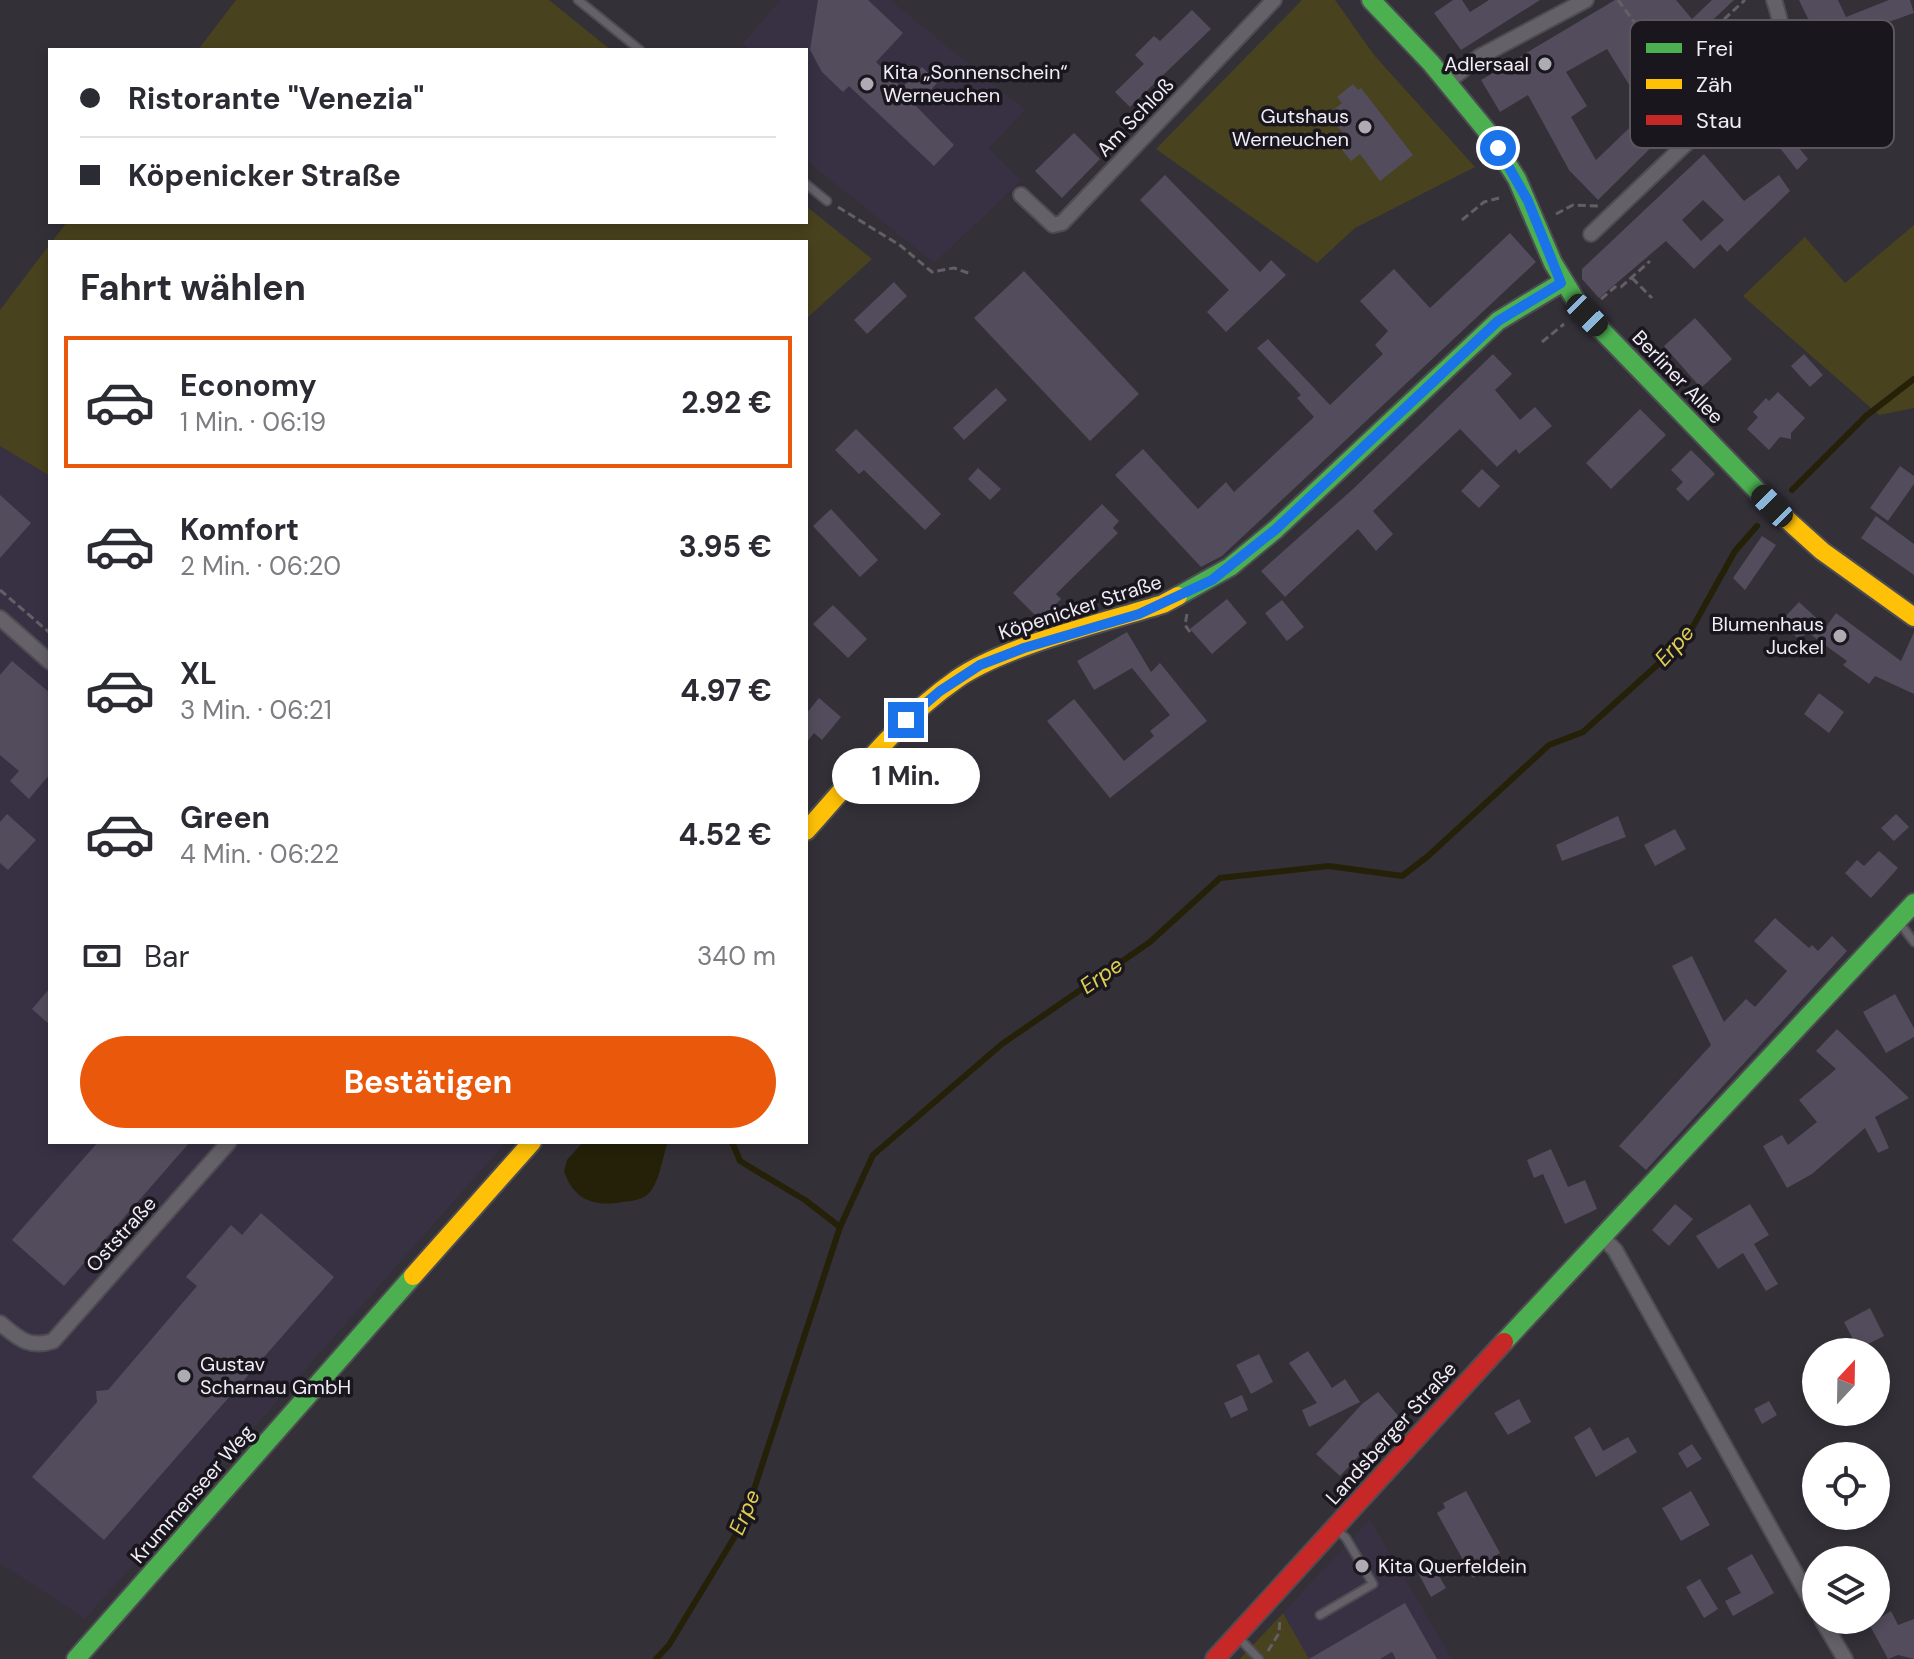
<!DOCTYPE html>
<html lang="de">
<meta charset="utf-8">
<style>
body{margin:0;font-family:"DM Sans",sans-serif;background:#f2f2f3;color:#2b2b33;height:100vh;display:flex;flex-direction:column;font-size:30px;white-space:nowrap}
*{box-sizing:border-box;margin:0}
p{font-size:26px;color:#7c7c81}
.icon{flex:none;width:44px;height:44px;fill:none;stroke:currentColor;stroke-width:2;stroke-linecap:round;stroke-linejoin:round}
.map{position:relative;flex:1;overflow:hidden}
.sheet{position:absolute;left:48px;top:240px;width:760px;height:904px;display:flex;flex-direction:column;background:#fff;border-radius:0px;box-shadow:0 4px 12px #0003}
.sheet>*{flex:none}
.hud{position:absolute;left:48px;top:48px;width:760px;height:176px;border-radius:0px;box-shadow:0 4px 12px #0003;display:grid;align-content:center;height:176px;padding:0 32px;background:#fff}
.needle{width:52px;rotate:22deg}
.buttons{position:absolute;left:1802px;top:1338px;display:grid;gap:16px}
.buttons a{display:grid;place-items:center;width:88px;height:88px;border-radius:50%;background:#fff;box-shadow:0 4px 12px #0003;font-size:40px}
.end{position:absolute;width:36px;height:36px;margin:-18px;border:10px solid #1a73e8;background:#fff;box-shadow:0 0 0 4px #fff}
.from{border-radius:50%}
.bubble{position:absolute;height:56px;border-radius:28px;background:#fff;box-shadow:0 4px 12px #0003;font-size:26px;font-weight:700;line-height:56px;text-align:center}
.car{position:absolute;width:24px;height:48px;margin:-24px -12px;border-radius:10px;box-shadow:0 0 6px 2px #0007;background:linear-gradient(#222 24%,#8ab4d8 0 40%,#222 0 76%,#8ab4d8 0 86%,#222 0)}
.hud b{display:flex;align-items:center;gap:28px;height:76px;font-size:30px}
.hud b+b{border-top:2px solid #e1e1e2}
.hud i{width:20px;height:20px;background:#2b2b33}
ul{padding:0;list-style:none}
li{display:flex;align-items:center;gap:24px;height:132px;margin:0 16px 12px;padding:0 16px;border:4px solid transparent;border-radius:0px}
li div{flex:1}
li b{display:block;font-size:30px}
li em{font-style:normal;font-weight:700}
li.on{border-color:#ea580c}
li>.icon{width:72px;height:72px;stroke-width:1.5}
h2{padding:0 32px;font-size:36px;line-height:96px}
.pay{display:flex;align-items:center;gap:20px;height:88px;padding:0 32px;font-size:30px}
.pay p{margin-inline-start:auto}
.action{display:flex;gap:16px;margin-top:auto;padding:16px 32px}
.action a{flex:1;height:92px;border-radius:48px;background:#ea580c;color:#fff;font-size:32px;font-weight:700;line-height:92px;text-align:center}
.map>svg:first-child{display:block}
.built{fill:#383144}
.green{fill:#49421e}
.water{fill:#252108}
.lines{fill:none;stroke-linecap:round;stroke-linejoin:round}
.stream{stroke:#252108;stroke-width:6}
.building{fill:#524c5c;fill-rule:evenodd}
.lane-casing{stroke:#4e4c53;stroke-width:11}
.street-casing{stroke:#4e4c53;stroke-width:18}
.fast-casing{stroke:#4e4c53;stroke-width:22}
.slow-casing{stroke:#4e4c53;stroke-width:22}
.jam-casing{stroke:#4e4c53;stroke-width:22}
.path{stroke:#626066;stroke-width:3;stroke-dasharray:8 4;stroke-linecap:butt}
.lane{stroke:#646168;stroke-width:7}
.street{stroke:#646168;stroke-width:14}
.fast{stroke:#4caf50;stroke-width:18}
.slow{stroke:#ffc107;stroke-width:18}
.jam{stroke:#c62828;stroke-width:18}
.route{stroke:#1a73e8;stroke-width:10}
.poi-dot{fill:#aeabb4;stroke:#19171d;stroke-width:3}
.labels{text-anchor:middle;stroke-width:7;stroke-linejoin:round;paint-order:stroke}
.poi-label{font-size:20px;fill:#f0edf7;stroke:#19171d;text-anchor:end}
.street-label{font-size:20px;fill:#f0edf7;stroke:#19171d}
.water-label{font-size:22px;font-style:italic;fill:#decd51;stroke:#19171d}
.key{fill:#19171d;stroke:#5a575e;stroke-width:2}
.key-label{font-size:22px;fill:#f0edf7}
</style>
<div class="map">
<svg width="1914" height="1659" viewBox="0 0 1914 1659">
<rect width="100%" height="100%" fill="#333038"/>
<g class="built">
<path d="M781 0H890L1025 110 988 148 1021 181 934 263 806 160V50H750L743 43Z"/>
<path d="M0 446 50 476V1142H506L85 1619 0 1563Z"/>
<path d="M1370 1520 1452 1659H1309L1283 1613Z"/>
</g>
<g class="green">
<path d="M236 0H549L611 50H198Z"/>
<path d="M1302 0H1335L1374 55 1475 167 1355 228 1317 263 1156 149Z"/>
<path d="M806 206 872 259 806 319V242H52L67 222H806Z"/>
<path d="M1914 225V408L1879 415 1743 296 1805 237 1845 283Z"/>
<path d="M50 244V476L0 446V310Z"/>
<path d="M1283 1613 1309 1659H1240Z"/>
</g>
<path class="water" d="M583 1142H668C662 1157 660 1184 647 1195 640 1200 632 1201 623 1202 595 1207 574 1201 564 1171L567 1160Z"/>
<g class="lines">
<g class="stream">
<path d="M1792 490 1866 416 1914 379"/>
<path d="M732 1142 740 1161 805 1200 840 1227"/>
<path d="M656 1659 669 1645 743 1523 840 1227 873 1155 1002 1044 1150 942 1220 878 1329 866 1402 876 1427 857 1549 745 1583 732 1686 639 1735 551 1757 526"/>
</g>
</g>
<g class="building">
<path d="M818 0H868L903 33 876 62 902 88 922 67 938 82 916 106 954 145 934 166 849 86 843 92 822 72 810 50Z"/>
<path d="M1453 0H1462L1470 12 1489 0H1540L1461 50 1434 13Z"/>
<path d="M1615 0H1676L1692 19 1712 0H1734L1702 30 1705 33 1699 39 1661 66 1690 102V109L1598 200 1569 170 1528 95 1500 112 1481 80ZM1607 49 1646 112 1596 160 1571 117 1587 106 1566 72Z"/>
<path d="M1799 0H1838L1846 17 1889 0H1910L1914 13 1821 46Z"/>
<path d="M1192 10 1211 29 1130 107 1115 92 1144 64 1135 55 1154 36 1160 41Z"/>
<path d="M1817 49 1827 59 1823 64 1837 79 1821 94 1818 90 1804 100 1780 124 1808 159 1797 170 1774 140 1765 147 1761 142 1753 149 1732 127Z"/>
<path d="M1353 84 1358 90 1361 88 1413 155 1380 181 1360 154 1351 161 1340 147 1348 140 1328 114 1342 103 1337 97Z"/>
<path d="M1074 133 1100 159 1062 198 1035 171Z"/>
<path d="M1704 154 1744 201 1779 175 1790 191 1727 252 1720 244 1694 269 1666 241 1599 298 1582 279V269ZM1703 200 1724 220 1701 241 1682 220Z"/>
<path d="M1165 175 1260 272 1271 260 1286 275 1226 332 1207 312 1229 290 1140 200Z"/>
<path d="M1510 233 1536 262 1222 556 1201 567 1115 475 1143 449 1198 509 1226 482 1234 492 1314 417 1297 398 1301 395 1257 348 1268 339 1330 405 1383 354 1375 345 1388 331 1360 301 1394 269 1430 308Z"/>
<path d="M1024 271 1139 394 1090 441 974 318Z"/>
<path d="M894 282 907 296 867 334 854 320Z"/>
<path d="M1695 318 1732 359 1701 388 1664 346Z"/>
<path d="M1493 354 1512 374 1495 390 1520 420 1535 407 1552 426 1519 454 1516 449 1497 467 1460 429 1373 511 1393 534 1376 551 1358 529 1285 597 1261 571 1353 489Z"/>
<path d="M1804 354 1823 375 1810 387 1791 366Z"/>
<path d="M996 388 1007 400 964 440 953 428Z"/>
<path d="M1778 392 1805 418 1791 433V439L1780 437 1769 450 1747 429 1758 417 1753 412 1766 398 1769 401Z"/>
<path d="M1640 409 1666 435 1611 489 1586 463Z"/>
<path d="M856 429 941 514 925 530 864 470 859 474 835 450Z"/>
<path d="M1691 450 1715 474 1688 501 1676 489 1683 482 1671 470Z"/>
<path d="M1900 466 1914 476V484L1888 521 1870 508Z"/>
<path d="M978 468 1001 489 990 500 968 479Z"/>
<path d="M1482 469 1500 486 1479 508 1461 491Z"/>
<path d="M0 495 31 523 0 558Z"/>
<path d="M1102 504 1119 521 1113 528 1118 533 1056 594 1061 599 1040 620 1013 593Z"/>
<path d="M831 509 878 560 860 577 813 526Z"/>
<path d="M1876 516 1914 544V575L1861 538Z"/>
<path d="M1762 536 1776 545 1745 590 1733 578Z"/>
<path d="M1227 599 1247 623 1212 654 1190 629Z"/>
<path d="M1282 600 1304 627 1287 641 1265 613Z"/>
<path d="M1799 602 1826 627 1836 613 1901 661 1914 632V694L1875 676 1869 684 1843 665 1847 661 1807 632 1799 640 1782 620Z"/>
<path d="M833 605 867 639 848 658 813 624Z"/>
<path d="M1127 632 1151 672 1160 663 1207 721 1110 798 1047 721 1074 699 1124 761 1154 736 1150 731 1170 715 1132 668 1094 690 1077 661Z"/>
<path d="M12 661 50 693V774L29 799 10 781 19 771 0 755V675Z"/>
<path d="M1819 693 1844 712 1829 733 1804 714Z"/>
<path d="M819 698 841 717 822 740 814 733 806 743V714Z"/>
<path d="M7 814 36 840 8 870 0 863V822Z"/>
<path d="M1896 814 1909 827 1894 841 1881 828Z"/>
<path d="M1618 816 1626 837 1562 861 1556 845Z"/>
<path d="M1675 829 1686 849 1655 866 1644 845Z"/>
<path d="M1879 851 1898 868 1871 898 1845 873 1857 860 1864 866Z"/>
<path d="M1775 918 1809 948 1812 945 1818 951 1832 936 1847 951 1646 1170 1619 1146 1711 1045 1672 966 1692 956 1724 1022 1746 999 1755 1007 1787 971 1754 941Z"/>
<path d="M50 988V1025L32 1009Z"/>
<path d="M1895 994 1914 1028V1037L1886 1053 1863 1012Z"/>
<path d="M1837 1029 1909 1098 1875 1117 1889 1148 1878 1153 1865 1128 1812 1174 1787 1188 1763 1146 1782 1135 1788 1145 1817 1122 1799 1100 1836 1069 1816 1051Z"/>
<path d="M98 1142H190L64 1286 12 1240Z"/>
<path d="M1551 1149 1568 1187 1585 1180 1597 1209 1565 1224 1543 1174 1534 1178 1527 1160Z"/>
<path d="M1675 1204 1693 1219 1669 1246 1652 1230Z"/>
<path d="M1750 1204 1769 1235 1754 1244 1778 1284 1766 1291 1743 1253 1718 1269 1696 1236Z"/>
<path d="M261 1213 334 1277 104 1540 32 1477 97 1402 96 1391 108 1390 197 1286 186 1277 231 1225 242 1235Z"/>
<path d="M1870 1308 1884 1336 1858 1349 1844 1322Z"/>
<path d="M1308 1351 1332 1388 1345 1379 1360 1402 1309 1427 1302 1410 1317 1403 1289 1363Z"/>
<path d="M1259 1354 1273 1382 1251 1394 1236 1365Z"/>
<path d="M1378 1392 1401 1419 1383 1436 1380 1433 1340 1476 1316 1454 1362 1404Z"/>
<path d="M1242 1395 1248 1410 1231 1418 1224 1403Z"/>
<path d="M1519 1399 1531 1422 1508 1435 1494 1413Z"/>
<path d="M1769 1401 1777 1415 1762 1424 1754 1409Z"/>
<path d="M1590 1427 1603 1451 1628 1437 1637 1452 1596 1477 1574 1437Z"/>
<path d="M1692 1444 1702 1459 1687 1468 1678 1453Z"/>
<path d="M1466 1491 1500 1553 1497 1555 1501 1563 1473 1578 1437 1513 1445 1508 1443 1503Z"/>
<path d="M1691 1491 1710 1525 1681 1541 1662 1508Z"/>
<path d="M1752 1554 1774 1593 1733 1616 1725 1601 1741 1593 1727 1568Z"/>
<path d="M1431 1562 1446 1588 1431 1597 1417 1571Z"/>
<path d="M1700 1579 1718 1609 1704 1618 1686 1587Z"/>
<path d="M1405 1603 1437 1659H1396L1392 1652 1380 1659H1309Z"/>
<path d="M1891 1611 1898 1625 1914 1619V1659L1898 1655 1888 1659 1869 1624Z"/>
</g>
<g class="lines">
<defs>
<g id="lane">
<path d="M578 0 640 50"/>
<path d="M806 184 827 201"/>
<path d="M1899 922 1914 942"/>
<path d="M1320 1615 1373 1584 1346 1538 1337 1530"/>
<path d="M1238 1637 1259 1659"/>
</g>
<g id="street">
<path d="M1450 80 1479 57 1586 0"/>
<path d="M1021 195 1053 225 1062 223 1274 0"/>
<path d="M1591 234 1775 59C1784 37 1782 23 1774 0"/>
<path d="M0 618 50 662"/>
<path d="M1602 1237 1615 1250 1816 1610"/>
<path d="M0 1323C18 1338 29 1349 53 1341L229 1142"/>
<path d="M1822 1620 1845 1659"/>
</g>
<g id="fast">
<path d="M1371 0 1431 63 1486 130 1517 179 1553 263 1581 309 1772 506"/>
<path d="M1178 596 1230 567 1276 529 1498 321 1561 283"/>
<path d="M1504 1342 1914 903"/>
<path d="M76 1659 413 1276"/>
</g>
<g id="slow">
<path d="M1772 506 1822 551 1914 617"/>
<path d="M806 831C853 779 898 720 957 679 1004 646 1105 622 1163 604L1178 596"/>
<path d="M413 1276 532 1142"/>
</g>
<path id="jam" d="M1215 1659 1504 1342"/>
</defs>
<use href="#lane" class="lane-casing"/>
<use href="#street" class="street-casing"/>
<use href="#fast" class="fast-casing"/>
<use href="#slow" class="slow-casing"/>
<use href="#jam" class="jam-casing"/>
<g class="path">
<path d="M1618 0 1699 110"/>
<path d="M1671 68 1745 0"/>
<path d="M838 207 901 246 932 272 954 268 971 274"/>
<path d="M1556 214 1573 205 1598 206"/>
<path d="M1462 220 1484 202 1503 197"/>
<path d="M1632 278 1652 298"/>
<path d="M1601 299 1615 287H1621L1650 261"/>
<path d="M1542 342 1564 324"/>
<path d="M0 590 50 633"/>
<path d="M1187 614 1185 625 1190 632"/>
<path d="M1268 1651 1279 1633 1280 1618"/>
</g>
<use href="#lane" class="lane"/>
<use href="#street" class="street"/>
<use href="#fast" class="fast"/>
<use href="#slow" class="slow"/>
<use href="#jam" class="jam"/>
</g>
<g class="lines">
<path class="route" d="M906 720 940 691 980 665 1024 648 1139 614 1212 580 1276 529 1498 321 1561 283 1528 201 1498 148"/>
</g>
<g class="poi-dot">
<circle cx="1545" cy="64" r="8"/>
<circle cx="867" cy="84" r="8"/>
<circle cx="1365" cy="127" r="8"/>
<circle cx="1840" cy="636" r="8"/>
<circle cx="184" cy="1376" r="8"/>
<circle cx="1362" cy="1566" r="8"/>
</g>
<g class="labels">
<g class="poi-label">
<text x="1529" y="71">Adlersaal</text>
<text x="883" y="79" text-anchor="start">Kita „Sonnenschein“<tspan x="883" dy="23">Werneuchen</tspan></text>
<text x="1349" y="123">Gutshaus<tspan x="1349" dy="23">Werneuchen</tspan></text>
<text x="1824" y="631">Blumenhaus<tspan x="1824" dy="23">Juckel</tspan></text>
<text x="200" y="1371" text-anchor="start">Gustav<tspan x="200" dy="23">Scharnau GmbH</tspan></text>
<text x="1378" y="1573" text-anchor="start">Kita Querfeldein</text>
</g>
<g class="street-label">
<text transform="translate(1135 117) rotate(-46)" y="7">Am Schloß</text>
<text transform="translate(1678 377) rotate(46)" y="7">Berliner Allee</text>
<text transform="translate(1080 607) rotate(-18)" y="7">Köpenicker Straße</text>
<text transform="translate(121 1234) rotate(-48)" y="7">Oststraße</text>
<text transform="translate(1391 1433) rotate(-48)" y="7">Landsberger Straße</text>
<text transform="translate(192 1494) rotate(-49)" y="7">Krummenseer Weg</text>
</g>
<g class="water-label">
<text transform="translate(1674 645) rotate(-48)" y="8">Erpe</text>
<text transform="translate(1101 975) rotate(-35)" y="8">Erpe</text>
<text transform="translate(744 1512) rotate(-67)" y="8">Erpe</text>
</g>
</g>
<rect x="1630" y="20" width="264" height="128" rx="12" class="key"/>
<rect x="1646" y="43" width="36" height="10" fill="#4caf50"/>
<rect x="1646" y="79" width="36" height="10" fill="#ffc107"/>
<rect x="1646" y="115" width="36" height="10" fill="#c62828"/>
<g class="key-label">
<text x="1696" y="56">Frei</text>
<text x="1696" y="92">Zäh</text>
<text x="1696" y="128">Stau</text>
</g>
</svg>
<div class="buttons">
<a><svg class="needle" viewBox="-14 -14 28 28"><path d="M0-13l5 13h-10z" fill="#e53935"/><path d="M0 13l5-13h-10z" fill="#7c7c81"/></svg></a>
<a><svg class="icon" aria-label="locate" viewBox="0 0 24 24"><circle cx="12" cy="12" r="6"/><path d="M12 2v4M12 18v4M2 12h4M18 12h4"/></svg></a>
<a><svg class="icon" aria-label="layers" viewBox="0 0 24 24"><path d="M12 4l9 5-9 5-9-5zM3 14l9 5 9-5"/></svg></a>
</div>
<i class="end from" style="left:1498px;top:148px"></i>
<i class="end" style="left:906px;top:720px"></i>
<div class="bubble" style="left:832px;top:748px;width:148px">1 Min.</div>
<i class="car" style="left:1587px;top:315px;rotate:136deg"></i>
<i class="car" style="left:1772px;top:506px;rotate:316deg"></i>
<div class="hud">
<b><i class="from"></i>Ristorante &quot;Venezia&quot;</b>
<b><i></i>Köpenicker Straße</b>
</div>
<section class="sheet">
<h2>Fahrt wählen</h2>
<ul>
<li class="on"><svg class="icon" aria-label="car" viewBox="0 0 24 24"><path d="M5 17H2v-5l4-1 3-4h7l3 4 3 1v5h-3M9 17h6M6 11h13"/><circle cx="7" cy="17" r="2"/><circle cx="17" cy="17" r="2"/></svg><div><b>Economy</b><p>1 Min. · 06:19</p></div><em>2.92 €</em></li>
<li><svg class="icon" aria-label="car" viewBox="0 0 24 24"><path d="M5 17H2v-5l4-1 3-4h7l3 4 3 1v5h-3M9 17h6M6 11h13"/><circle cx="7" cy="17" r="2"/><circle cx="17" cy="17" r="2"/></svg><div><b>Komfort</b><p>2 Min. · 06:20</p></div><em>3.95 €</em></li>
<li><svg class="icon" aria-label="car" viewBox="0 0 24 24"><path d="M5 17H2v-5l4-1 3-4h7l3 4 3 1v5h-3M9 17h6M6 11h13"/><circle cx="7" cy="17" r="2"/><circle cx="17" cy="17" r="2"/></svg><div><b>XL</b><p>3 Min. · 06:21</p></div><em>4.97 €</em></li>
<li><svg class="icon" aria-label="car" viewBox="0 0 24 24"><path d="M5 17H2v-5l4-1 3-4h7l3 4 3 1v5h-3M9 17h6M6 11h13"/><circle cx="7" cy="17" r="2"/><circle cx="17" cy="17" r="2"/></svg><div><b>Green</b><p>4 Min. · 06:22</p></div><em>4.52 €</em></li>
</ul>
<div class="pay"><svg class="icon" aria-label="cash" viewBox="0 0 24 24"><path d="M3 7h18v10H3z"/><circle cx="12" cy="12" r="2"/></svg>Bar<p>340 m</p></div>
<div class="action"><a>Bestätigen</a></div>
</section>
</div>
